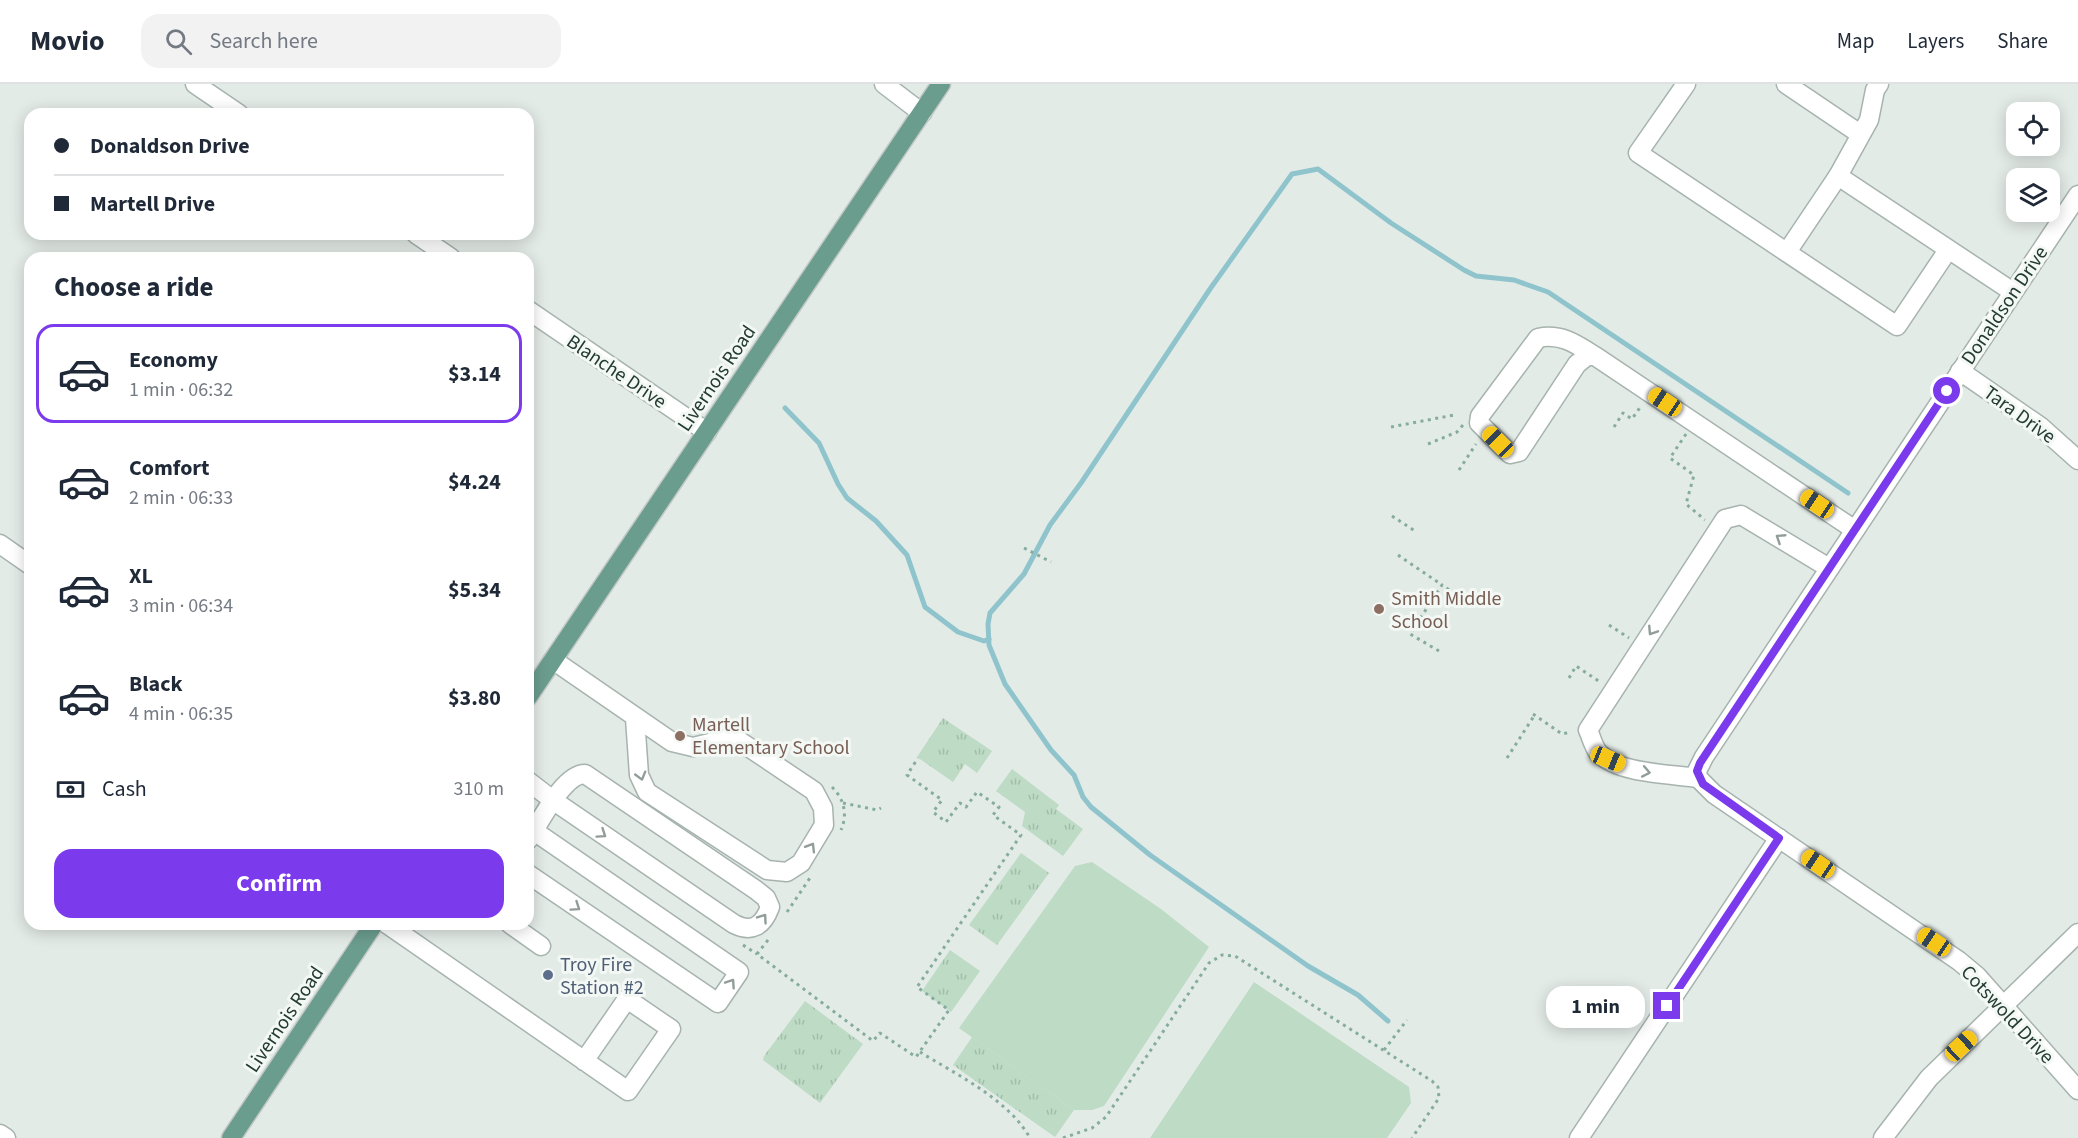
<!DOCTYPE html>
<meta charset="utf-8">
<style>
body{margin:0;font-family:"Source Sans 3",sans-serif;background:#f2f2f3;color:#1f2937;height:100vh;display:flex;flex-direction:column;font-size:22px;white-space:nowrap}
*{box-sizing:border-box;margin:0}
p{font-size:20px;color:#747a83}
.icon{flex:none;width:33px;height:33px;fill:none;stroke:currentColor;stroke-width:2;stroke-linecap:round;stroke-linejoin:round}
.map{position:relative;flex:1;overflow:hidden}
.drawer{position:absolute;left:24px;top:168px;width:510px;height:678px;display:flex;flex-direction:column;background:#fff;border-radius:18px;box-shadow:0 3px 15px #0003}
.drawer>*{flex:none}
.top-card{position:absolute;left:24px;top:24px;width:510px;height:132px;border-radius:18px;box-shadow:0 3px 15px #0003;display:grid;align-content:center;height:132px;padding:0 30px;background:#fff}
.fabs{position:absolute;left:2006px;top:18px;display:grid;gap:12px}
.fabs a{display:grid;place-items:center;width:54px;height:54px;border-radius:12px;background:#fff;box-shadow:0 3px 15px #0003;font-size:30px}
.end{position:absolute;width:27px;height:27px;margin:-14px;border:8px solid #7c3aed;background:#fff;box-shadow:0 0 0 3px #fff}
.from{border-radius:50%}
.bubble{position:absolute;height:42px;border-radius:18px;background:#fff;box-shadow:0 3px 15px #0003;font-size:20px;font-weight:700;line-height:42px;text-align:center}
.car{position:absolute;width:18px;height:36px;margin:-18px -9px;border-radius:8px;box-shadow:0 0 4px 2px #0007;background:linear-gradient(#f5c518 24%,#345 0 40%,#f5c518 0 76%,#345 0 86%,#f5c518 0)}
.top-card b{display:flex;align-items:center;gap:21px;height:57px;font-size:22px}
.top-card b+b{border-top:2px solid #e0e1e3}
.top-card i{width:15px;height:15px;background:#1f2937}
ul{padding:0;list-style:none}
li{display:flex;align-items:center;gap:18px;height:99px;margin:0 12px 9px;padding:0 18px;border:3px solid transparent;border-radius:18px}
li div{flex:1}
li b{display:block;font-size:22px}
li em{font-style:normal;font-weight:700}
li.selected{border-color:#7c3aed}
li>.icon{width:54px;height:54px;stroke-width:1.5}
h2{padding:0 30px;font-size:27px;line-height:72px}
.pay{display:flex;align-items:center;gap:15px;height:66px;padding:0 30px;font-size:22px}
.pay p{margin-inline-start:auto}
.button{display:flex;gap:12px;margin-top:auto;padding:12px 30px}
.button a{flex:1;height:69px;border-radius:18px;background:#7c3aed;color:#fff;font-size:24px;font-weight:700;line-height:69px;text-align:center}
header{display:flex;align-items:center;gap:36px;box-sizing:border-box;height:84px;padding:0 30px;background:#fff;border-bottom:2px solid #e0e1e3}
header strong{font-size:28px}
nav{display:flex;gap:33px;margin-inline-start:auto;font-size:21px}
.search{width:420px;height:54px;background:#f2f2f3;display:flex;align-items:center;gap:15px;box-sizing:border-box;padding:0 21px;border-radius:18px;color:#747a83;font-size:22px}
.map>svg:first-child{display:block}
.grass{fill:#bddbc5}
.park{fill:url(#park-tufts)}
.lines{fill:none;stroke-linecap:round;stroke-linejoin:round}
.stream{stroke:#8fc4cc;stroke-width:5}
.minor-casing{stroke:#a6b3ae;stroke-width:21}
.major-casing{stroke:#c2c8c6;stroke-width:21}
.path{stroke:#86ac9f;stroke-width:3;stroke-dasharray:3 4.5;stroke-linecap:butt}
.minor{stroke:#fff;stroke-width:18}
.major{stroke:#6b9d8f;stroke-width:18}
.oneway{stroke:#929d9a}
.route{stroke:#7c3aed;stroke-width:8}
.education-dot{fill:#8d6e63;stroke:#f3f8f5;stroke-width:2}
.service-dot{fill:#5c6f8a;stroke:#f3f8f5;stroke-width:2}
.labels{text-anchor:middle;stroke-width:6;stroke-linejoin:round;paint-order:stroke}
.street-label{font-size:20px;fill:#243b34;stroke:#f3f8f5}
.education-label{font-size:20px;fill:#785e54;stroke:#f3f8f5;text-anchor:start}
.service-label{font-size:20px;fill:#4e5e75;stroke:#f3f8f5;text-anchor:start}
</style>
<header>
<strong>Movio</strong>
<div class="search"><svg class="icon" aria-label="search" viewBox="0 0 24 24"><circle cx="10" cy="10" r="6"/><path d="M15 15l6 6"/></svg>Search here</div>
<nav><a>Map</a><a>Layers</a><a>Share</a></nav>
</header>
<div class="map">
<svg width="2078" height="1054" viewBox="0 0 2078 1054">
<defs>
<pattern id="park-tufts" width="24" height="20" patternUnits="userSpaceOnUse" patternTransform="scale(1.5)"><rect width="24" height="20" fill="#bddbc5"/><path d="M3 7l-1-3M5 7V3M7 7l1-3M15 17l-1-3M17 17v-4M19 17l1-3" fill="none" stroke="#a2bdaa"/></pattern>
</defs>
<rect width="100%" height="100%" fill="#e3ebe7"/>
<g class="grass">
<path d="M1092 778 1161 825 1209 863 1104 1022 1092 1026H1074L959 944 1075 782Z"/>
<path d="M1254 898 1409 1003 1411 1019 1387 1054H1150Z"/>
</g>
<g class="park">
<path d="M943 634 992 667 977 689 965 680 953 698 917 673Z"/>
<path d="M1012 685 1059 721 1056 725 1083 745 1063 772 1022 742 1025 728 996 707Z"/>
<path d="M1021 769 1049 789 997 861 969 841Z"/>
<path d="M950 866 980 887 951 928 922 907Z"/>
<path d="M805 917 863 960 820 1019 763 976 764 972Z"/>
<path d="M972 953 1074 1026 1055 1053 953 981Z"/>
</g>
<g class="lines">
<g class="stream">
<path d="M785 324 819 359 838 400 847 414 876 437 907 471 925 523 958 548 984 557 989 555"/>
<path d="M1388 937 1358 911 1308 882 1150 771 1091 723 1083 713 1074 691 1051 666 1005 600 989 561 988 540 990 529 1024 490 1050 441 1081 399 1210 205 1292 90 1318 85 1391 139 1464 186 1476 192 1514 196 1548 208 1848 409"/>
</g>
<defs>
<g id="minor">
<path d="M195 0 239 30"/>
<path d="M884 0 922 29"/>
<path d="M1686 0 1638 69 1897 242 1948 166"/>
<path d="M1786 0 1860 50"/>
<path d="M1838 92 2013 208"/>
<path d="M416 150 451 174"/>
<path d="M1787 168 1838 92 1869 36 1875 6 1879 0"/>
<path d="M528 226 707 348"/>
<path d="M1595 272C1576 260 1561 249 1538 254L1480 332 1479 339 1510 370 1519 368 1577 280 1587 272H1595L1855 446"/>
<path d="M1960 287 2041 343 2078 376"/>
<path d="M0 460 30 481"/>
<path d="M553 576 672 658 693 663 722 656 741 658 814 707 823 724 824 741 801 779 787 788 767 786 647 708 639 691 635 634"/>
<path d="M1698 694 1697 687 1704 673 2078 111"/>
<path d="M1698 694C1672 690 1616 690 1598 668 1593 662 1591 652 1588 646L1725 435 1741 431 1829 484"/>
<path d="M1698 694 1714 710 1959 877 1977 892 2078 1006"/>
<path d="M528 697 554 717 734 840C752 849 763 842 770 823L766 814 756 806 585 690C563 690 540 739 528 756"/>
<path d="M528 790 718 919 739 888 534 747"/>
<path d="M387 840 628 1007 671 945 627 915 584 977"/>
<path d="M510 840 541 862"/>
<path d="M0 1050 6 1054"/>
<path d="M1579 1054 1779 754"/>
<path d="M1883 1054 1929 994 2078 849"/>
</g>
<g id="major">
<path d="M528 613 941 0"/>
<path d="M231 1054 374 840"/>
</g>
</defs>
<use href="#minor" class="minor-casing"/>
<use href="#major" class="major-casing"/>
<g class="path">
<path d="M1391 343 1454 331"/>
<path d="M1614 343 1623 329 1632 335 1641 322"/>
<path d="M1686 350 1670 374 1694 391 1686 420 1705 436"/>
<path d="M1428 360 1457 348 1463 341"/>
<path d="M1459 386 1476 360"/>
<path d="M1392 432 1415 447"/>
<path d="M1024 464 1051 478"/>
<path d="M1398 471 1442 501"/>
<path d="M1609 541 1629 554"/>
<path d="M1439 567 1410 550 1442 501 1465 517"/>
<path d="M1569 594 1576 582 1600 598"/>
<path d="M1533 630 1562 650 1571 648"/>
<path d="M1507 674 1534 632"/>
<path d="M832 703C844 715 848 730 841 746"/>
<path d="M843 719 877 726 881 724"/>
<path d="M787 828 810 794"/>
<path d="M768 856 757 870 873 957 880 949 916 973 949 926 917 903 1021 751 993 731 999 723 977 708 966 723 960 719 946 738 933 728 942 716 907 691 918 674"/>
<path d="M743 861 757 870"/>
<path d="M1384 966 1407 936"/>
<path d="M920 968C957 991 1008 1015 1030 1054"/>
<path d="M1063 1054 1092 1044 1106 1033 1209 879 1222 871 1235 872 1432 997 1438 1003 1439 1014 1412 1054"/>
</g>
<use href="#minor" class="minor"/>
<use href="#major" class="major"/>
</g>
<defs><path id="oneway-chevron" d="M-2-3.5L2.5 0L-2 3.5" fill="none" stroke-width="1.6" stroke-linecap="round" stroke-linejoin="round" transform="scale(1.5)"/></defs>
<g class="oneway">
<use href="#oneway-chevron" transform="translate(1780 454) rotate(-147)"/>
<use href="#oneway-chevron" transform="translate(1652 547) rotate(123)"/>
<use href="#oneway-chevron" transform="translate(1646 688) rotate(11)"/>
<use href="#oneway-chevron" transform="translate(641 692) rotate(74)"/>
<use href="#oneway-chevron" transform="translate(602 750) rotate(34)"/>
<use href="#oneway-chevron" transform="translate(811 763) rotate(-59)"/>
<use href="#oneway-chevron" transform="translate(576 823) rotate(34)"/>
<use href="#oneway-chevron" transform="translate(763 834) rotate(-55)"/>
<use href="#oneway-chevron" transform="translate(731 899) rotate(-56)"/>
</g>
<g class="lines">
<path class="route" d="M1667 922 1779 754 1703 700 1697 687 1700 679 1947 307"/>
</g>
<g class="education-dot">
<circle cx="1379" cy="525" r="6"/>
<circle cx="680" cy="652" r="6"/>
</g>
<circle class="service-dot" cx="548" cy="891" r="6"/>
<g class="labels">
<g class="street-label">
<text transform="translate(2004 221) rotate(-56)" y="7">Donaldson Drive</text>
<text transform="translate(617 287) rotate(34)" y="7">Blanche Drive</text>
<text transform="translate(716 294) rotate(-56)" y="7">Livernois Road</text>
<text transform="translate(2020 330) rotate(36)" y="7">Tara Drive</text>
<text transform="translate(2008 930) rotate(47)" y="7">Cotswold Drive</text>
<text transform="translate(284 935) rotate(-56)" y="7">Livernois Road</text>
</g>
<g class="education-label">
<text x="1391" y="521">Smith Middle<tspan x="1391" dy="23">School</tspan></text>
<text x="692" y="647">Martell<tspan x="692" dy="23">Elementary School</tspan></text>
</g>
<g class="service-label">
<text x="560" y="887">Troy Fire<tspan x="560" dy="23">Station #2</tspan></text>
</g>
</g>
</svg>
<div class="fabs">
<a><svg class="icon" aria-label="locate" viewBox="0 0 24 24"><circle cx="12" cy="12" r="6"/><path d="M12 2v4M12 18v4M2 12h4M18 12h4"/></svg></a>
<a><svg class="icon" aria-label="layers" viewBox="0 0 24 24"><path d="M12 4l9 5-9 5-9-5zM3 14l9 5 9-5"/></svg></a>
</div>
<i class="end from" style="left:1947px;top:307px"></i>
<i class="end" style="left:1667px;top:922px"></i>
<div class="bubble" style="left:1546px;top:902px;width:99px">1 min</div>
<i class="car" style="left:1665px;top:318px;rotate:304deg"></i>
<i class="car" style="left:1498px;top:358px;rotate:315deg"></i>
<i class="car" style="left:1817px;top:420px;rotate:304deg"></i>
<i class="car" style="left:1608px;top:675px;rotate:112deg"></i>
<i class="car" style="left:1818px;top:780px;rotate:304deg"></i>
<i class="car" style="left:1934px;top:858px;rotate:304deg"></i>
<i class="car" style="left:1961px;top:962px;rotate:47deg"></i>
<div class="top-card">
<b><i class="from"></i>Donaldson Drive</b>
<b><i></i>Martell Drive</b>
</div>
<section class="drawer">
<h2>Choose a ride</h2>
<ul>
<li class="selected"><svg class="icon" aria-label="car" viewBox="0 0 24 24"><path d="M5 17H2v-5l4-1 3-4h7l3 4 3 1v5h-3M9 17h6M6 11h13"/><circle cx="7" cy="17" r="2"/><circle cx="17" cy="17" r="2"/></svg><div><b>Economy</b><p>1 min · 06:32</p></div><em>$3.14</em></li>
<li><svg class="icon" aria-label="car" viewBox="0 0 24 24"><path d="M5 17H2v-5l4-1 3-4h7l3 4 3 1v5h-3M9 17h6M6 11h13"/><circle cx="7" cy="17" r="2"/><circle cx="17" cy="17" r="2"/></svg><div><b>Comfort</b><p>2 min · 06:33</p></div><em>$4.24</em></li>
<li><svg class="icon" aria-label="car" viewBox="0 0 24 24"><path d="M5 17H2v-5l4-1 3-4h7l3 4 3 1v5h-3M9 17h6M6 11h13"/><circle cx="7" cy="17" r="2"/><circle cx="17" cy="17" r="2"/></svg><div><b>XL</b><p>3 min · 06:34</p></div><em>$5.34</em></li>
<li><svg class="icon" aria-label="car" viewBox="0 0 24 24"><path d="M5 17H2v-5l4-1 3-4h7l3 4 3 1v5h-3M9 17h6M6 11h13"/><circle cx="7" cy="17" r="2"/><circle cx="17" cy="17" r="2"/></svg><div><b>Black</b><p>4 min · 06:35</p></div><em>$3.80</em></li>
</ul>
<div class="pay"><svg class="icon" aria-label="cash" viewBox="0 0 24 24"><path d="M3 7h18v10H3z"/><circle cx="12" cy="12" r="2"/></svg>Cash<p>310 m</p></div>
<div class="button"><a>Confirm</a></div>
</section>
</div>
